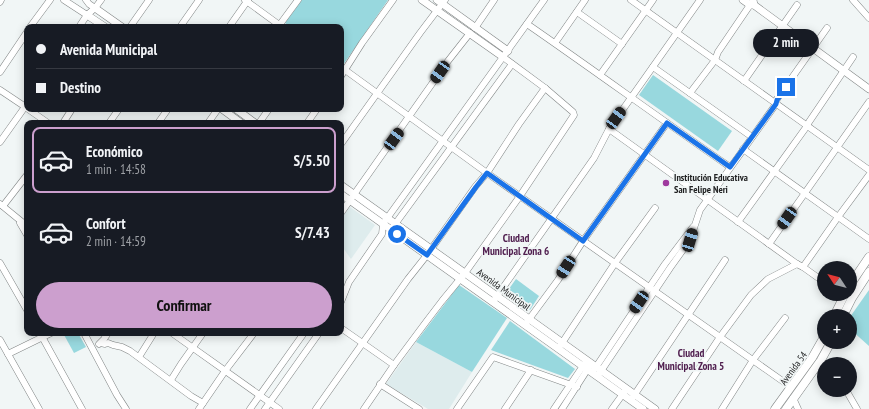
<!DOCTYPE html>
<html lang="es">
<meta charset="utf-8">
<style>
body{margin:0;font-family:"PT Sans Narrow",sans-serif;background:#20242c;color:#f1f3f6;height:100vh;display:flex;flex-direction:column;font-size:15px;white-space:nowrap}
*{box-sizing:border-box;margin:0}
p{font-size:13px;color:#9ea1a6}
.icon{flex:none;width:22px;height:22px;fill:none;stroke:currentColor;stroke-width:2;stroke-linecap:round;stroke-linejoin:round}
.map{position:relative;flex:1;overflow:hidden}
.details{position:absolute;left:24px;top:120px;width:320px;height:216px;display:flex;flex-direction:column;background:#171b24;border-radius:8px;box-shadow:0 2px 10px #0003}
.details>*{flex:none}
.hud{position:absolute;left:24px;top:24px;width:320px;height:88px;border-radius:8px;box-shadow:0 2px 10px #0003;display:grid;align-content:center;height:88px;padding:0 12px;background:#171b24}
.needle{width:26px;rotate:306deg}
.fabs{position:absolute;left:817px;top:261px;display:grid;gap:8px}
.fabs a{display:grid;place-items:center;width:40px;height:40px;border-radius:50%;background:#171b24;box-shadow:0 2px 10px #0003;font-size:20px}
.end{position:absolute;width:18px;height:18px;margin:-9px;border:5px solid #1a73e8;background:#fff;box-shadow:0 0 0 2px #fff}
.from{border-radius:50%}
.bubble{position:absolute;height:28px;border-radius:14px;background:#171b24;box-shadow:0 2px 10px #0003;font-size:13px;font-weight:800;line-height:28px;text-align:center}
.car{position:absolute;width:12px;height:24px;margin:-12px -6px;border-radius:5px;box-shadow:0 0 3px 1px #0007;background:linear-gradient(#222 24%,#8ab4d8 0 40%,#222 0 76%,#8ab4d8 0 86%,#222 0)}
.hud b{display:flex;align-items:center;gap:14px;height:38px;font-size:15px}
.hud b+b{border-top:1px solid #363941}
.hud i{width:10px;height:10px;background:#f1f3f6}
ul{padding:7px 0 0;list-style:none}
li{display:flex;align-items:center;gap:12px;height:66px;margin:0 8px 6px;padding:0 4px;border:2px solid transparent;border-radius:8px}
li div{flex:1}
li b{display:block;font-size:15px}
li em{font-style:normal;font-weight:800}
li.current{border-color:#cc9fce}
li>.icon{width:36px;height:36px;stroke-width:1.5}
.primary-button{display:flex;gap:8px;margin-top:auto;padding:8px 12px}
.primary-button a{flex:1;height:46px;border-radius:24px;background:#cc9fce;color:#111;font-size:16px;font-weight:800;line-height:46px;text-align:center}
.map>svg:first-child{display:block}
.built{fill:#deeced}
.green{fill:#98d8de}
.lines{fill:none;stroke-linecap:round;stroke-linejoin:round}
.minor-casing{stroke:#818585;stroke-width:7}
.tertiary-casing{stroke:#818585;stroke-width:8}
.secondary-casing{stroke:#818585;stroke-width:9}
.minor{stroke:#fff;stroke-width:6}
.tertiary{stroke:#fff;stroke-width:7}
.secondary{stroke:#fff;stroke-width:8}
.route{stroke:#1a73e8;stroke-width:5}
.poi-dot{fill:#9f399e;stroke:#f1f6f6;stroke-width:1.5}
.labels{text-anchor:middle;stroke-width:3.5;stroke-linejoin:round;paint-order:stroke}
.poi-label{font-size:10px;font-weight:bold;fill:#212223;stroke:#f1f6f6;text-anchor:start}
.street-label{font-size:10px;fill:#212223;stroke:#f1f6f6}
.neighbourhood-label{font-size:11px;font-weight:bold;fill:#512050;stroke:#f1f6f6}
</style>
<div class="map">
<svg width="869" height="409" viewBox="0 0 869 409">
<rect width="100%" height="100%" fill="#f1f6f6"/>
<g class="built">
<path d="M350 207 375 225 351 259 341 245V219Z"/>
<path d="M416 342 472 372 449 409H428L386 384Z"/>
</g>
<g class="green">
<path d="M302 0H388L343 65 341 63V27H291L285 23Z"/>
<path d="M653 75 732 131 718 151 639 95Z"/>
<path d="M516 279 539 296 530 310 506 293Z"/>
<path d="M459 285 507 318 472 372 416 342Z"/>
<path d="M869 290V346L850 329V317Z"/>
<path d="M510 321 575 369 568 378 491 350Z"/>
<path d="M63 333H78L86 347 74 353Z"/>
</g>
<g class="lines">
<defs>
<g id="minor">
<path d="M64 0 87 15"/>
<path d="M86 0 89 4 95 8"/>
<path d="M245 0 282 27"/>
<path d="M631 0 869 170"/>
<path d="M853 0 869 18"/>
<path d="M0 2 1 0"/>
<path d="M577 12 622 44"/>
<path d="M527 24C595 71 662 120 730 167"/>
<path d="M30 27 50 0"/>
<path d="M79 27 87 15 95 8 101 0"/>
<path d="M130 27 149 0"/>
<path d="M180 27 199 0"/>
<path d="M229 27 248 0"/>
<path d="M278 27 298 0"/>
<path d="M475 28 494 0"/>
<path d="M555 43 585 0"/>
<path d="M341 67 487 173 791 387"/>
<path d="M653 67 752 137"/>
<path d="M0 72 27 32"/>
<path d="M600 75 653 0"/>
<path d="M341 76 362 43 393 0"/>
<path d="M744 81 797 5"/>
<path d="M0 90 27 108"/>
<path d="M690 93 715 60 718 52 752 2"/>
<path d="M28 109 48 123"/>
<path d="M63 123 72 109"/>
<path d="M109 123 119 109"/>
<path d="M158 123 168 109"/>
<path d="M208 123 218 109"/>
<path d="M259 123 269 109"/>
<path d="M307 123 317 109"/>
<path d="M609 129 797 264 803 267 824 282"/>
<path d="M0 142 27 104"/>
<path d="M341 144 420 33 445 0"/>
<path d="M743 149 869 239"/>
<path d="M0 204 27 226"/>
<path d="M3 206 27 175"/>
<path d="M341 213 448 61 470 33"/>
<path d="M738 222 807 126 809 122 853 57"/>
<path d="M20 223 27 235"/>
<path d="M393 227 512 64"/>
<path d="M769 244 869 102"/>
<path d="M0 263 27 310"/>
<path d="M803 267 838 217 869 175"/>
<path d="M495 299 594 158 609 129 700 0"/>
<path d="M341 302 349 282 382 234 383 224 503 57 544 0"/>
<path d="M527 322 558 280 583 241 667 123"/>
<path d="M341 328 394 365"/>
<path d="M40 333 82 409"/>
<path d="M84 333 117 395 126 409"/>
<path d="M172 333 279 409"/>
<path d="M0 340 39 409"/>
<path d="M101 343 105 344 108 343 113 345 122 347 130 351 191 396 203 403"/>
<path d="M99 344 104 339 108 333"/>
<path d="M560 346 615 263 655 208"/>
<path d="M8 354 51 333"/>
<path d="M139 357 154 333"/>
<path d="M594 370 665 264 693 227"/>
<path d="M599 374 670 268 690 240 700 210 776 104 777 99 827 28"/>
<path d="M171 380 181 364 203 333"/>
<path d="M380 384 419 409"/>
<path d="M846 390 857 409"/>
<path d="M633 397 725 260"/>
<path d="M793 398 798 409"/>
<path d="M199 409 225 371 254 333"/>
<path d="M250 409 304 333"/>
<path d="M265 409 319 333"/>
<path d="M316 409 408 279 427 255 475 187 487 173 519 124 545 88"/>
<path d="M364 409 394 365 426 322 442 301 465 273 520 196 574 115 573 112 545 88 503 57"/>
<path d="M457 409 493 357 577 387"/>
<path d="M505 409 531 370"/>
<path d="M554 409 585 363"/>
<path d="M562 409 589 367"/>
<path d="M612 409 625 391"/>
<path d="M672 409 720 337 751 295 768 279 797 264"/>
<path d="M722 409 753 360 785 318"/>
</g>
<g id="tertiary">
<path d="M422 0 503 57"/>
<path d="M437 0 508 51"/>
<path d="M743 0 750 5H754"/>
<path d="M753 0 754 5 869 89"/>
<path d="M95 8 122 27"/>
<path d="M87 15 105 27"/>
<path d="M222 109 241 123"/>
<path d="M236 109 255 123"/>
<path d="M341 185 497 296 655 409"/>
<path d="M341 194 643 409"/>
</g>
<g id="secondary">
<path d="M850 285 869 257"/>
<path d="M834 316 845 294"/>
<path d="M843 316 852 298 869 272"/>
<path d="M775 409 812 358 824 337"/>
<path d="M786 409 821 360 831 342"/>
</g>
</defs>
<use href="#minor" class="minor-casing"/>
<use href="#tertiary" class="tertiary-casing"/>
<use href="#secondary" class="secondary-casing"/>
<use href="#minor" class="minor"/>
<use href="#tertiary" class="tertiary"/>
<use href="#secondary" class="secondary"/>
</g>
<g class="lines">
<path class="route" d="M397 234 427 255 476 187 487 173 583 241 667 123 730 167 776 104 777 100 786 87"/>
</g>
<circle class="poi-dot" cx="666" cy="183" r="4"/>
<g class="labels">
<g class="poi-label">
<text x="674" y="181">Institución Educativa<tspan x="674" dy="12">San Felipe Neri</tspan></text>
</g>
<g class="street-label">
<text transform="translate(504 289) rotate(36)" y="4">Avenida Municipal</text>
<text transform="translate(793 368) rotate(-54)" y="4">Avenida 54</text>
</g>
<g class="neighbourhood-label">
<text x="516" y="242">Ciudad<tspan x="516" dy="13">Municipal Zona 6</tspan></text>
<text x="691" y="357">Ciudad<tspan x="691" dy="13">Municipal Zona 5</tspan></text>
</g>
</g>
</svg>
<div class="fabs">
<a><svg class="needle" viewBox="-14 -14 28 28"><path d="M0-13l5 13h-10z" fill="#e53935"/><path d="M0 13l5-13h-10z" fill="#9ea1a6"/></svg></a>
<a>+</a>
<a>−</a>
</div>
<i class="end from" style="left:397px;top:234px"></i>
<i class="end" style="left:786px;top:87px"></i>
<div class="bubble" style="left:753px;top:29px;width:66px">2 min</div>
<i class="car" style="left:440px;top:72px;rotate:215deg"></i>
<i class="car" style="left:616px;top:118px;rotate:36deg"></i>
<i class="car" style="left:394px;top:139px;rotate:36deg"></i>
<i class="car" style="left:787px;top:218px;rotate:215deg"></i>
<i class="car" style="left:690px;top:240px;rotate:17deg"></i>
<i class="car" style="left:566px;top:267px;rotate:213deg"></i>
<i class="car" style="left:639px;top:302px;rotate:214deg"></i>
<div class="hud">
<b><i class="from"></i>Avenida Municipal</b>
<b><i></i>Destino</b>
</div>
<section class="details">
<ul>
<li class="current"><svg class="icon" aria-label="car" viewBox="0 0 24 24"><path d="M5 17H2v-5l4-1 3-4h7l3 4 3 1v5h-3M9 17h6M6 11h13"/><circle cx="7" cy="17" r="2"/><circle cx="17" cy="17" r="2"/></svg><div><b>Económico</b><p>1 min · 14:58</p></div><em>S/5.50</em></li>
<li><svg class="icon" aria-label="car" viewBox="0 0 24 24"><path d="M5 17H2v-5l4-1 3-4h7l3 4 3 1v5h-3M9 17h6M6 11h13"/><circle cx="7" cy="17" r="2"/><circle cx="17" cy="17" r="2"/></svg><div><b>Confort</b><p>2 min · 14:59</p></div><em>S/7.43</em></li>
</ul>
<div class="primary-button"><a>Confirmar</a></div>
</section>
</div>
